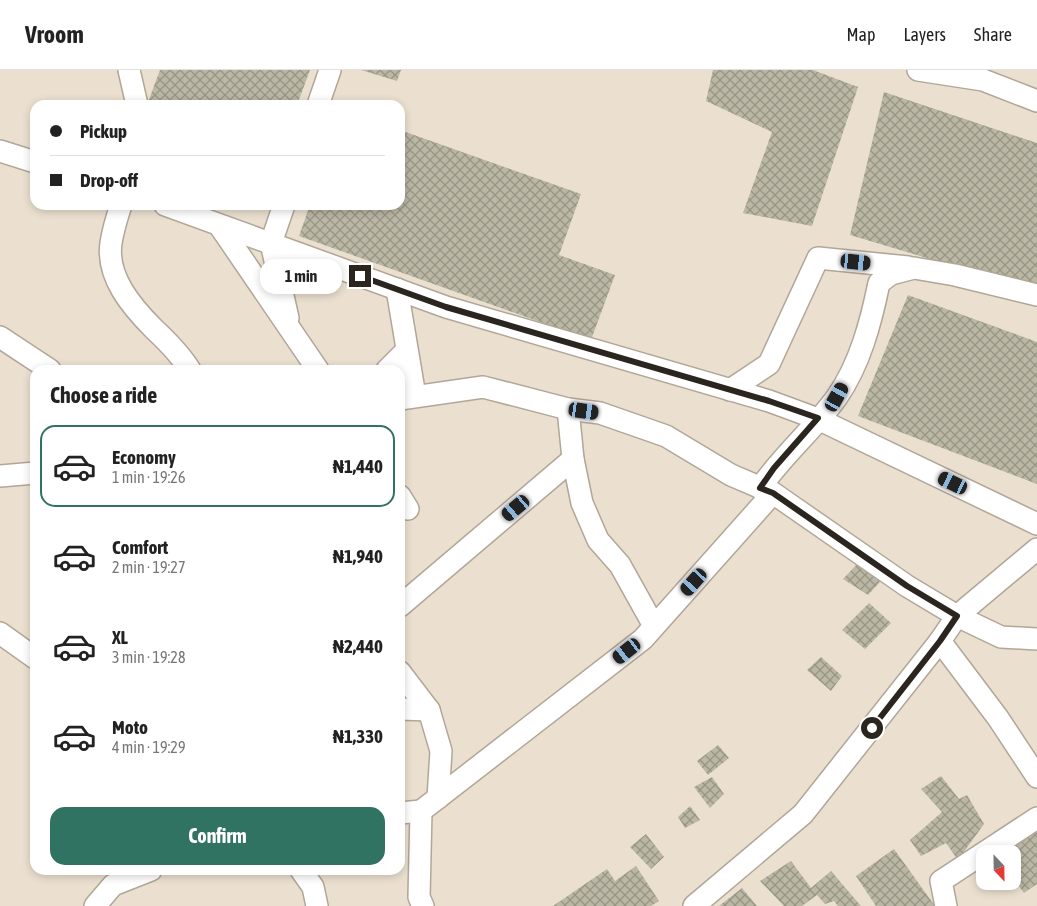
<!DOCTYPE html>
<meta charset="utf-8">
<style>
body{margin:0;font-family:"Asap Condensed",sans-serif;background:#f2f2f2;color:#222;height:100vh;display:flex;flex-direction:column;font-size:19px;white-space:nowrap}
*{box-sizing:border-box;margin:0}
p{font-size:16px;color:#767676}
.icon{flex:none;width:28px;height:28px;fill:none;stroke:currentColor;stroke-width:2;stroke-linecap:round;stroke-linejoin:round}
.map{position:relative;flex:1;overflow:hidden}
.sheet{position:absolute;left:30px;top:295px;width:375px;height:510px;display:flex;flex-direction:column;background:#fff;border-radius:15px;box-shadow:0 2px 8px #0003}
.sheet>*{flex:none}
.banner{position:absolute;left:30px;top:30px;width:375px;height:110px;border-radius:15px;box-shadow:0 2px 8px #0003;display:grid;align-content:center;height:110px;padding:0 20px;background:#fff}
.needle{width:32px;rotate:158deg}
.fabs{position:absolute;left:976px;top:775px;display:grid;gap:10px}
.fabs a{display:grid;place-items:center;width:45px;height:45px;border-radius:10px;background:#fff;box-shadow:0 2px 8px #0003;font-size:25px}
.end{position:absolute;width:22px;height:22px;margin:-11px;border:6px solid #2a261f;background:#fff;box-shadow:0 0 0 2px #fff}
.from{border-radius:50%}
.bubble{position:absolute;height:35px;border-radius:15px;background:#fff;box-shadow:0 2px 8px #0003;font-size:16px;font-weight:700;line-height:35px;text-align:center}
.car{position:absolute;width:15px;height:30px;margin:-15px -8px;border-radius:6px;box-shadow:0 0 4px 1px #0007;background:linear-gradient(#222 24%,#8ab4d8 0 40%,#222 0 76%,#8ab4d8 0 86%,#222 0)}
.banner b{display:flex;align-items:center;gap:18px;height:48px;font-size:19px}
.banner b+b{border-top:1px solid #e0e0e0}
.banner i{width:12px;height:12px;background:#222}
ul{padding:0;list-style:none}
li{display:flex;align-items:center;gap:15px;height:82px;margin:0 10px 8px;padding:0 10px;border:2px solid transparent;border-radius:15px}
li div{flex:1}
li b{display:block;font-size:19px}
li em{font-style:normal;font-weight:700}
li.active{border-color:#317363}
li>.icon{width:45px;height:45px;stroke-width:1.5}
h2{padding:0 20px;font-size:22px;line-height:60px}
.cta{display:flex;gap:10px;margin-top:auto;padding:10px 20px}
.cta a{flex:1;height:58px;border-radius:15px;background:#317363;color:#fff;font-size:20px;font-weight:700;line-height:58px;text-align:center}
header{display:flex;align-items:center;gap:30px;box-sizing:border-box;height:70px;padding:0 25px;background:#fff;border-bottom:1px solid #e0e0e0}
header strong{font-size:24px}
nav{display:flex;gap:28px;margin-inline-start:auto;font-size:18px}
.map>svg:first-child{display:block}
.building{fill:url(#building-cross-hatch)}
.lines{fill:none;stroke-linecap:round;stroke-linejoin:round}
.street-casing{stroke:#b1a697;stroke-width:24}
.street{stroke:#fff;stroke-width:21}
.route{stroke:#2a261f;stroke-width:6}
</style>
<header>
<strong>Vroom</strong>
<nav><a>Map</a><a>Layers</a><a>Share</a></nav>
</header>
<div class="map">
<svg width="1037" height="836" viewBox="0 0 1037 836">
<defs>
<pattern id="building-cross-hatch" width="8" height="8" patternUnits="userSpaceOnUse" patternTransform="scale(1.25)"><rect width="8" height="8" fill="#bbb7a5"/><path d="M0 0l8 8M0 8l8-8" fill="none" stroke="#989586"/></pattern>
</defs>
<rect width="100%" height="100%" fill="#ebe0d0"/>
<g class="building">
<path d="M160 0H310L297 35H147Z"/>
<path d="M361 0H401L397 11Z"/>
<path d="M713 0H813L858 17 812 156 743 143 772 62 706 31Z"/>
<path d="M884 22 1037 73V221L850 165Z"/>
<path d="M400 60 581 124 559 185 615 205 591 270 299 166 310 135H400Z"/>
<path d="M908 225 1037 272V414L858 346Z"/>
<path d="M860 491 880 512 868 525 843 509Z"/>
<path d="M869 533 891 553 865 579 842 560Z"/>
<path d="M821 587 842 606 831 621 807 600Z"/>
<path d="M718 675 729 688 708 705 697 691Z"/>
<path d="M941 706 959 729 967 725 984 754 958 790 946 773 921 786 910 770 942 742 921 719Z"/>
<path d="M712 707 724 724 710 738 694 717Z"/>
<path d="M690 736 700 750 685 758 678 747Z"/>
<path d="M1037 753V814L1024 823 1012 807V784H996Z"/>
<path d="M646 764 664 787 651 799 630 777Z"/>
<path d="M894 779 935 836H876L856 806Z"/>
<path d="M791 791 811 818 831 801 861 836H838L834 831 825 834 817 825 802 836H784L760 811Z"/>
<path d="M636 796 659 831 651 836H553L607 799 615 811Z"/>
<path d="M742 818 757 836H719Z"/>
</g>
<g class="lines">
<defs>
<g id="street">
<path d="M129 0 137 35"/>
<path d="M918 0 983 10 1037 31"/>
<path d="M318 35 330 0"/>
<path d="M0 81 35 92"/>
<path d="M121 135C117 147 113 160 111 173 106 207 132 237 154 259 168 272 180 284 190 300"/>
<path d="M165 135 446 237 769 331 818 349 1037 454"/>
<path d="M284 135 271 173 288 248"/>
<path d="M219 155 318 300"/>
<path d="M397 219 415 326"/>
<path d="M0 267 50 300"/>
<path d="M387 300 407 280"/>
<path d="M730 320 769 294 818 188 908 197"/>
<path d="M400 329 483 317 568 339 600 343 666 366 731 405 773 423 907 516 957 546 1001 567 1037 569"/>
<path d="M568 339 573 389 582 433 598 470 620 495 654 556"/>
<path d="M0 406 35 403"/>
<path d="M760 418C783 385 814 359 837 327 860 294 871 252 879 213L891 204 914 198 955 205 1037 225"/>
<path d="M400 426 408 439"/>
<path d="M400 536 573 389"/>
<path d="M0 563 35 588"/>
<path d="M940 571 998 648 1037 707"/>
<path d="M400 602 429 640 441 681 438 728"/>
<path d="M400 639 429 640"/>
<path d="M400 743 421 741"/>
<path d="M301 800 313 817 317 836"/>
<path d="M95 836 113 815 151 800"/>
<path d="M423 836 419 827 421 741 643 569 773 423"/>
<path d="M694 836 803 744 940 571 957 546 1037 479"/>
<path d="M946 836 941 811 1037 748"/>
</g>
</defs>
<use href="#street" class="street-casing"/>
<use href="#street" class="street"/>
</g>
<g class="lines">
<path class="route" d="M360 206 446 237 769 331 818 348 774 398 760 418 773 423 907 516 957 546 940 571 872 658"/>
</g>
</svg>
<div class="fabs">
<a><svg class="needle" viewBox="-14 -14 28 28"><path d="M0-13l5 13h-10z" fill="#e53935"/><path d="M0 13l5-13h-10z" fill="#767676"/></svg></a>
</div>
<i class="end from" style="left:872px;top:658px"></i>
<i class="end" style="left:360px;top:206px"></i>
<div class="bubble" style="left:260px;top:189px;width:82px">1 min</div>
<i class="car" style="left:856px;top:192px;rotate:96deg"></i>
<i class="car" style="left:837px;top:327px;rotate:29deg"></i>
<i class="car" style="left:584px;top:341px;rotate:98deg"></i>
<i class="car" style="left:953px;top:413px;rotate:296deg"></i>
<i class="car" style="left:516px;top:438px;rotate:230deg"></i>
<i class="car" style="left:694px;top:512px;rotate:222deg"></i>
<i class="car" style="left:627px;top:581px;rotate:232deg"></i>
<div class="banner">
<b><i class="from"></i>Pickup</b>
<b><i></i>Drop-off</b>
</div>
<section class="sheet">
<h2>Choose a ride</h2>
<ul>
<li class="active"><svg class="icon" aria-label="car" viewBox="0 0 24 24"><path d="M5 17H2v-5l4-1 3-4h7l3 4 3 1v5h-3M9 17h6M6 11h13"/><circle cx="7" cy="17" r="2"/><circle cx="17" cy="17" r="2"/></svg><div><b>Economy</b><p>1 min · 19:26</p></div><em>₦1,440</em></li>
<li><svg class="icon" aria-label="car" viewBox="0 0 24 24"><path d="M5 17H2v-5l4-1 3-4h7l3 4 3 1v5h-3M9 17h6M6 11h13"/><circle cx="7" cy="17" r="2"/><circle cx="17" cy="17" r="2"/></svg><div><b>Comfort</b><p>2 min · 19:27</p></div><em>₦1,940</em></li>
<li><svg class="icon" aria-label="car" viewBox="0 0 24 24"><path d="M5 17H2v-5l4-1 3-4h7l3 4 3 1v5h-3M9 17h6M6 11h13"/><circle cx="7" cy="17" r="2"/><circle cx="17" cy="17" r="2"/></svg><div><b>XL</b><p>3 min · 19:28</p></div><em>₦2,440</em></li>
<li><svg class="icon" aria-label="car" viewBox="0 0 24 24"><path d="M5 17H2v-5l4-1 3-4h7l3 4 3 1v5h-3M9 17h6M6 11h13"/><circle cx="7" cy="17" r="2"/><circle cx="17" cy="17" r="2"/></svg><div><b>Moto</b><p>4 min · 19:29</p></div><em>₦1,330</em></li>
</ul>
<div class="cta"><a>Confirm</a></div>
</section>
</div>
